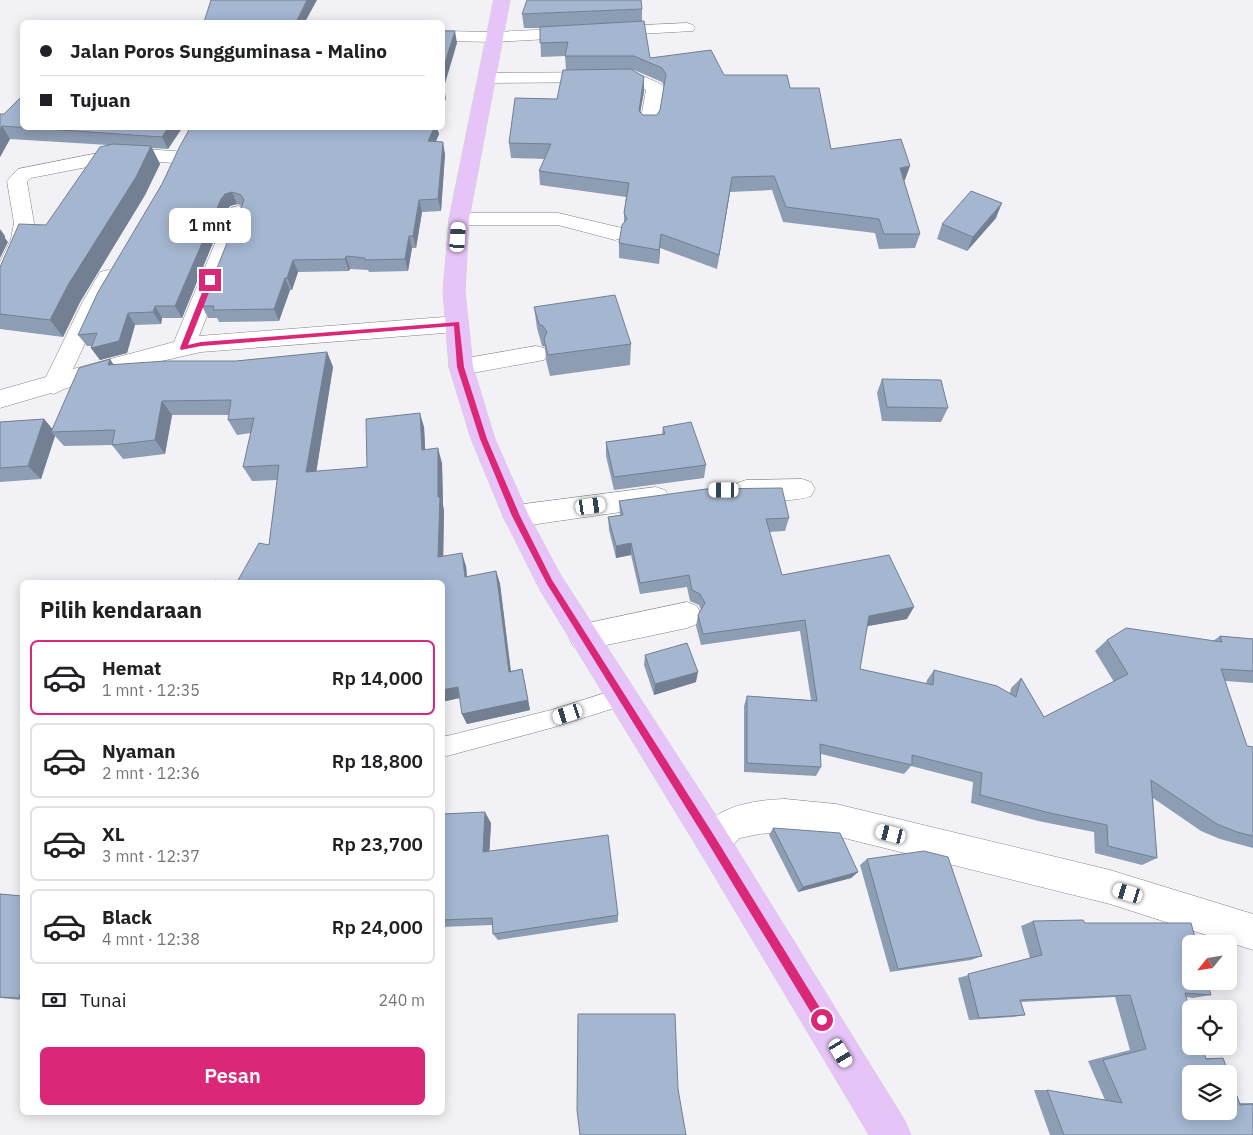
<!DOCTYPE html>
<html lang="id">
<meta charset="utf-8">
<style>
body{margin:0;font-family:"IBM Plex Sans",sans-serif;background:#f6f6f6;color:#202124;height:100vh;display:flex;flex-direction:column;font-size:19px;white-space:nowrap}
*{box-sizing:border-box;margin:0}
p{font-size:16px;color:#757577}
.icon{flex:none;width:28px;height:28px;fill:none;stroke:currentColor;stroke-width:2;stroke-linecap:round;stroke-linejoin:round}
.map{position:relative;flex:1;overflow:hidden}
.side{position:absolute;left:20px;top:580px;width:425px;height:535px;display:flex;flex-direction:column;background:#fff;border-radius:8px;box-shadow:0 2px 12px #0003}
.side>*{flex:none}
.guide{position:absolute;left:20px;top:20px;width:425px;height:110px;border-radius:8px;box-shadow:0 2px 12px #0003;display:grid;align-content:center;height:110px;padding:0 20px;background:#fff}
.needle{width:32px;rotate:240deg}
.fabs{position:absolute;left:1182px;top:935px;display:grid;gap:10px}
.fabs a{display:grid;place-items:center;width:55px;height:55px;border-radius:8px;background:#fff;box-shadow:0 2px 12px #0003;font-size:25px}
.end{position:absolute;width:22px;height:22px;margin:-11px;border:6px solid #db2777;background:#fff;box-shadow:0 0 0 2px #fff}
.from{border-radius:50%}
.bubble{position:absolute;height:35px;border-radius:8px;background:#fff;box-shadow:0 2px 12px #0003;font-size:16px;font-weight:600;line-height:35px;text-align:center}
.car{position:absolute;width:15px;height:30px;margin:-15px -8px;border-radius:6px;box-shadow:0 0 4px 1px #0007;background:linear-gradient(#fff 24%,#345 0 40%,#fff 0 76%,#345 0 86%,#fff 0)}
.guide b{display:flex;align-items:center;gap:18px;height:48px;font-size:19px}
.guide b+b{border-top:1px solid #e0e0e0}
.guide i{width:12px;height:12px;background:#202124}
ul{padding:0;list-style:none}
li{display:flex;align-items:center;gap:15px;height:75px;margin:0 10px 8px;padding:0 10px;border:2px solid #e0e0e0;border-radius:8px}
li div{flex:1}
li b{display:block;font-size:19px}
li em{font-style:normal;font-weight:600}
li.active{border-color:#db2777}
li>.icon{width:45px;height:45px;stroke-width:1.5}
h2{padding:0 20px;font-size:22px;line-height:60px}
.pay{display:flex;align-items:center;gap:12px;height:55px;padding:0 20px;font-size:19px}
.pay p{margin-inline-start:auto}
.button{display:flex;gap:10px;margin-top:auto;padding:10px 20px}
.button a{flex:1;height:58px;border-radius:8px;background:#db2777;color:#fff;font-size:20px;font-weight:600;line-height:58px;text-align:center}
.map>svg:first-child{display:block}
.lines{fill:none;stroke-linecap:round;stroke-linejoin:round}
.service-casing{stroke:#818185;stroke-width:1}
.minor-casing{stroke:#818185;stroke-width:1}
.primary-casing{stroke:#cfcfd0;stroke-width:1}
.service{fill:#fff;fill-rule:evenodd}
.minor{fill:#fff;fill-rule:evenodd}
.primary{fill:#e6c4f7;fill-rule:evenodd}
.wall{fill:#8d9db3;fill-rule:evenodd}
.shaded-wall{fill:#737f92}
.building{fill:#a4b6d0;stroke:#737f92;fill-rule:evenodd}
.route{fill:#db2777}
</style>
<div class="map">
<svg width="1253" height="1135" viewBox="0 0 1253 1135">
<rect width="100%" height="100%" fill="#f2f2f6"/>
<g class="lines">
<defs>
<path id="service" d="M621 688 628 691 631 697 628 703 621 706 551 728 447 756 442 755V736H447L551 710Z"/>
<g id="minor">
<path d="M687 23 693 25 695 28 693 31 494 42 442 41V31L494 32Z"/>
<path d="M634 72 661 84 664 88 658 124 655 128 649 129 643 128 640 124 646 90 631 82 488 83 482 82 479 78 482 74 488 73Z"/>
<path d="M123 148 175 151 182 153 184 157 182 161 175 163 123 160 31 178 27 182 34 223 31 239 11 286 8 291 0 293V262L11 239 14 223 7 181 18 169Z"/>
<path d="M238 206 245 208 248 212 199 336 457 316 465 319 468 324 465 329 457 332 201 352 140 366 64 389 54 394 51 393 0 408V390L46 377 82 303 100 272 108 270 116 272 119 277 104 303 73 369 174 342 228 212 231 208Z"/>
<path d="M459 213H558L622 228 625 233 622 238 615 240 558 225H459L452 223 449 219 452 215Z"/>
<path d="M536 346 544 348 548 354 544 360 461 375 453 373 449 367 453 361 461 359Z"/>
<path d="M802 479 811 482 815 489 811 496C794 502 754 503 737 497L733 490 737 483 746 480Z"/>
<path d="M656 487 665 490 669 497 665 504 656 507 516 527 507 524 503 516 507 508 516 505Z"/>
<path d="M687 602 697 606 701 615 697 624 687 628 583 650 573 646 569 637 573 628 583 624Z"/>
<path d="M785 799 836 804 1110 870 1253 914V950L1110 904 836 836 785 832 759 834 740 838 724 852 712 857 700 852 695 840C709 807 752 800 785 799Z"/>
</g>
<path id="primary" d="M494 0H510L469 219 465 291 473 367 495 439 528 514 560 574 724 828 905 1121 911 1135H869L700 852 540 590 503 516 471 439 449 367 443 291 449 219Z"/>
</defs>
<use href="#service" class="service-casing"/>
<use href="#minor" class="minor-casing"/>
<use href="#primary" class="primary-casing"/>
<use href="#service" class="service"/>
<use href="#minor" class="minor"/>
<use href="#primary" class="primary"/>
</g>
<g class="wall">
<path d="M642 9V21L650 58 724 75 790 88 831 149 905 180 904 181 920 234 915 248 879 249 875 233 783 222 772 190 730 192 717 269 660 248 659 264 619 258V243L624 223V213L626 197 540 185 539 171 545 159 511 158 509 143 557 99 566 70 565 56 541 57 540 28H524L522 14ZM632 70H634L662 82 664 86 660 110 657 115H643L640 113 644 91Z"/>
<path d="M0 114H4L22 128H182L168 149 152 148 160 164 145 195 80 302 63 337 0 329V267L46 225 108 145 10 139 0 157Z"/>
<path d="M190 128H437L439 134 436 141 445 154 441 211 422 212 416 248H412L408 271 369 272 368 270 350 269 349 271 298 272 292 290H290L279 321 219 322 217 318H208L202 306 242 206 237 204 230 206 226 211 182 318H162L161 324 135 325 127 353 100 360 91 348 92 346H87L78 335 162 184Z"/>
<path d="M996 218 967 251 937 239 942 224Z"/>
<path d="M534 307 631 344 630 365 550 376 546 360 545 347 542 346 537 328Z"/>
<path d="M327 352 333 367 316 472 367 467 424 427 425 450 442 463 443 505 444 511 443 556 466 566 467 577 496 571 500 584 511 671 522 669 530 710 467 724 462 714 460 698 442 702V582L269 545 277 480 252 481 243 467 251 433 237 435 228 420 229 415H172L165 454 123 459 112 445 64 446 55 436 41 479 0 482V422L44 419 52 429 114 365 236 361Z"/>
<path d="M882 379 948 408 941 422 882 421 877 393Z"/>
<path d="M663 427 706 465 704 478 614 490 606 456V442L662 434Z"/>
<path d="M619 501 789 518 785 531 769 532 782 575 907 619 867 626 860 669 926 684 927 680 934 670 1010 693 1011 688 1021 678 1044 717 1114 682 1095 651 1107 640 1213 641 1220 636 1253 639V683L1225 681 1247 746 1253 747V848L1220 839 1201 831 1153 798 1157 858 1142 865 1095 853 1094 832 1038 821 971 803 973 782 911 766 904 774 821 754V767L816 776 744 772V706L747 696 811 700 800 631 701 645 696 626 698 615 701 610 699 605 690 601 687 587 640 594 631 555 616 558 609 530 608 517 620 515Z"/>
<path d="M645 655 696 682 654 695 644 665Z"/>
<path d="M442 814 491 823 489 851 618 915V922L498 940 493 934 492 925 442 927Z"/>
<path d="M773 828 858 872 851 878 798 892 769 835Z"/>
<path d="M867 859 982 956 971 960 890 972 860 865Z"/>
<path d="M0 894 22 896V1000L0 998Z"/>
<path d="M1033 921 1085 923 1211 995 1193 998 1186 997 1205 1058H1223L1240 1103H1253V1135H1050L1034 1090H1047L1105 1100 1088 1061 1130 1050 1115 997 1021 1002 1025 1015 1013 1017 969 1020 958 978 1030 958 1021 926Z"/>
</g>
<g class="shaded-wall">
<path d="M307 0H317L305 22H296Z"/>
<path d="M455 31 457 43 444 87 446 99 442 106V72Z"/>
<path d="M644 77V91L638 125 639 111Z"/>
<path d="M2 126 10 139 0 157V130Z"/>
<path d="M168 128H182L168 149 162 137Z"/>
<path d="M434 128H437L439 134 431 153 428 141Z"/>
<path d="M443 142 445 154 441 211 438 199Z"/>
<path d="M151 146 160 164 145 195 80 302 63 337 50 320 68 285Z"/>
<path d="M910 166 905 180 895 182 900 168Z"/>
<path d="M732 177 730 192 717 269 719 255Z"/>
<path d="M232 192 237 204 230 206 226 211 182 318 175 306 221 199 225 194Z"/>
<path d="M419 200 422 212 416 248 413 236Z"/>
<path d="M1002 203 996 218 967 251 973 237Z"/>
<path d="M0 229 5 236V238L8 242 0 258Z"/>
<path d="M661 234 660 248 659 264V250Z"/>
<path d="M409 236 412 248 408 271 405 259Z"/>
<path d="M346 256 350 269 349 271 345 259Z"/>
<path d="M293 260 298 272 292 290 287 278Z"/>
<path d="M285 278 290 290 279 321 274 309Z"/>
<path d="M155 306 162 318 161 324 153 312Z"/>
<path d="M128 313 135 325 127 353 100 360 91 348Z"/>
<path d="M327 352 333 367 314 486 306 472Z"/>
<path d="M110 359 120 374 108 365Z"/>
<path d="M162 401 172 415 165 454 155 440Z"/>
<path d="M420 413 424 427 426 464 422 450Z"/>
<path d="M44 419 55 432H51L55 436 41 479 28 466Z"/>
<path d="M438 448 442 463 443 505 444 511 443 570 438 557Z"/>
<path d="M631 543V555L616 558V546Z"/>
<path d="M462 553 466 566 468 590 465 577Z"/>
<path d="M496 571 500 584 512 682 509 672Z"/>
<path d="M914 607 907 619 863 627 869 616Z"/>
<path d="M522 669 530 710 467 724 462 714Z"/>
<path d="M698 672 696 682 654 695 655 684Z"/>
<path d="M458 687 463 697 442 702V690Z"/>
<path d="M485 812 491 823 489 861 483 852Z"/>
<path d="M858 872 851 878 798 892 803 887Z"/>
<path d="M22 988V998H19Z"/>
</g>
<g class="building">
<path d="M211 0H307L296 22H204Z"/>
<path d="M527 0H641L642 9 522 14Z"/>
<path d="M644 21 650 58 711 50 724 75H787L790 88H819L831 149 901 139 910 166 900 168 920 234H884L879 219 786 207 774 176 732 177 719 255 661 234 659 250 619 243 622 225 627 219 624 213 629 183 539 171 551 144 509 143 515 98 557 99 563 70 631 69 644 77 639 111 643 115H657L660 110 666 74 662 68 634 56H565L568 42 540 43V27Z"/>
<path d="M442 31H455L442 72Z"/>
<path d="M22 96V128H168L162 137 2 126 0 130V114H4Z"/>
<path d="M190 128H434L428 141 443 142 438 199 419 200 413 236H409L405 259 365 260V258L346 256 345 259 293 260 287 278H285L274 309 213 310 214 306H202L244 200 241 195 232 192 225 194 221 199 175 306H155L153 312 128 313 119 341 91 348 97 333 78 335 98 292 162 184 180 146Z"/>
<path d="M113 144 151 146 136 177 68 285 50 320 0 314V267L19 224 46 225 100 147Z"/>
<path d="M971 191 1002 203 973 237 942 224Z"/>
<path d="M615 295 631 344 548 355 544 339 547 332 543 326 539 324 534 307Z"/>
<path d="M327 352 306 472 367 467 366 419 420 413 422 450 438 448V497H440L438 557 462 553 465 577 496 571 509 672 522 669 528 700 462 714 458 687 442 690V582H237L259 543 269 545 279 465 243 467 254 418 228 420 231 400 162 401 155 440 112 445 115 430 51 432 79 368 110 359 108 365 165 361H236Z"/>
<path d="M882 379 941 380 948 408 887 407Z"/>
<path d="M44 419 28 466 0 468V422Z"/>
<path d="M691 422 706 465 614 477 606 442 665 434 663 427Z"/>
<path d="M782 488 789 518 766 519 782 575 889 555 914 607 869 616 860 669 933 685 934 670 997 686 1016 697 1021 678 1044 717 1128 674 1107 640 1126 628 1222 642 1220 636 1253 639V671L1221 669 1247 746 1253 747V836L1237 832 1217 824 1151 780 1157 858 1108 846 1107 825 1050 813 980 795 982 773 912 755V765L820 744 821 767 747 763V696L817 701 805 620 703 634 698 615 705 603 700 594 692 590 689 575 640 583 631 543 616 546 608 517 623 515 619 501 706 489Z"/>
<path d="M215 580 222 582H213Z"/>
<path d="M687 643 698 672 655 684 645 655Z"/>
<path d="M485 812 483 852 608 835 618 915 493 934 492 918 442 920V814Z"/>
<path d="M773 828 840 833 858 872 803 887Z"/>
<path d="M924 851 948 857 982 956 898 969 867 859Z"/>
<path d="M0 894 22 896V988L19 998 0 997Z"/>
<path d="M1083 920 1085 923H1191L1197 944H1191V981H1207L1211 995 1185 993 1191 1013V1046H1202L1206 1059 1223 1058 1240 1105 1253 1104V1135H1064L1047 1090 1122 1103 1103 1060 1146 1049 1130 995 1020 1000 1025 1015 979 1018 968 974 1042 955 1033 921ZM1191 1074H1229V1111H1191Z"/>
<path d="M578 1014H675L678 1089 686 1135H580L577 1110Z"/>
</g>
<path class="route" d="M210 278 214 280 188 345 201 342 459 322 464 367 487 439 520 516 552 580 715 837 825 1016 827 1020 825 1024 822 1026 818 1024 708 843 547 584 512 516 480 439 457 367 454 326 201 346 181 350 180 348 207 280Z"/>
</svg>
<div class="fabs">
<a><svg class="needle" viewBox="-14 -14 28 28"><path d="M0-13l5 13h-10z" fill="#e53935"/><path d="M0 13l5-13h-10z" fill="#757577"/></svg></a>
<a><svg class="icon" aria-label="locate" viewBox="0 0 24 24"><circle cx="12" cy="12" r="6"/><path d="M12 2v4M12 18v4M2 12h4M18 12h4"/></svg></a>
<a><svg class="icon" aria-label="layers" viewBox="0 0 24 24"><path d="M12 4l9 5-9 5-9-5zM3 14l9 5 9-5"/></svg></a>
</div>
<i class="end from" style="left:822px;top:1020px"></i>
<i class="end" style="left:210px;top:280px"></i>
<div class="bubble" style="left:169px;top:208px;width:82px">1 mnt</div>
<i class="car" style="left:458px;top:237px;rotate:4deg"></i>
<i class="car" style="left:724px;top:490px;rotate:270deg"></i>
<i class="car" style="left:591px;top:506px;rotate:82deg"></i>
<i class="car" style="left:568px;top:714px;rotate:252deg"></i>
<i class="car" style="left:891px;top:834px;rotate:284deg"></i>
<i class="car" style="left:1128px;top:893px;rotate:287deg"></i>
<i class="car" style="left:841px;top:1053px;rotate:149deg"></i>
<div class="guide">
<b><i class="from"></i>Jalan Poros Sungguminasa - Malino</b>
<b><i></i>Tujuan</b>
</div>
<section class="side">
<h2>Pilih kendaraan</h2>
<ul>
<li class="active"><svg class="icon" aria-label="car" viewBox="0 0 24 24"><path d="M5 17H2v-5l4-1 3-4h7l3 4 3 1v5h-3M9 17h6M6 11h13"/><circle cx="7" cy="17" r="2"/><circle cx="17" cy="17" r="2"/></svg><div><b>Hemat</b><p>1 mnt · 12:35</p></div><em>Rp 14,000</em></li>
<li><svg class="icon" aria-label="car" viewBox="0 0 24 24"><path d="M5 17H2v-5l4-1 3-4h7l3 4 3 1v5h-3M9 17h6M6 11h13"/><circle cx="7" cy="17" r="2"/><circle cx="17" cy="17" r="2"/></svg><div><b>Nyaman</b><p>2 mnt · 12:36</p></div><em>Rp 18,800</em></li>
<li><svg class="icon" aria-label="car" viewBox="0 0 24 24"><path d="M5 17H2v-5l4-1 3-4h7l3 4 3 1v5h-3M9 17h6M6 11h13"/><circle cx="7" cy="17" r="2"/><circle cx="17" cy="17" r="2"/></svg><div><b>XL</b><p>3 mnt · 12:37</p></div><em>Rp 23,700</em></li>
<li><svg class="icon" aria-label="car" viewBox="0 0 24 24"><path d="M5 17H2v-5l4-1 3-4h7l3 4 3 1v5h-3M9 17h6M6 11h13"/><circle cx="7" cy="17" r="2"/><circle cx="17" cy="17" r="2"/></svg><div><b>Black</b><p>4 mnt · 12:38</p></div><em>Rp 24,000</em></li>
</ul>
<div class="pay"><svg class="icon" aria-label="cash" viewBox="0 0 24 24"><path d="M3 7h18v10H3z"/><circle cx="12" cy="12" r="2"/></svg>Tunai<p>240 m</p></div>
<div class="button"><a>Pesan</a></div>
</section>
</div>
